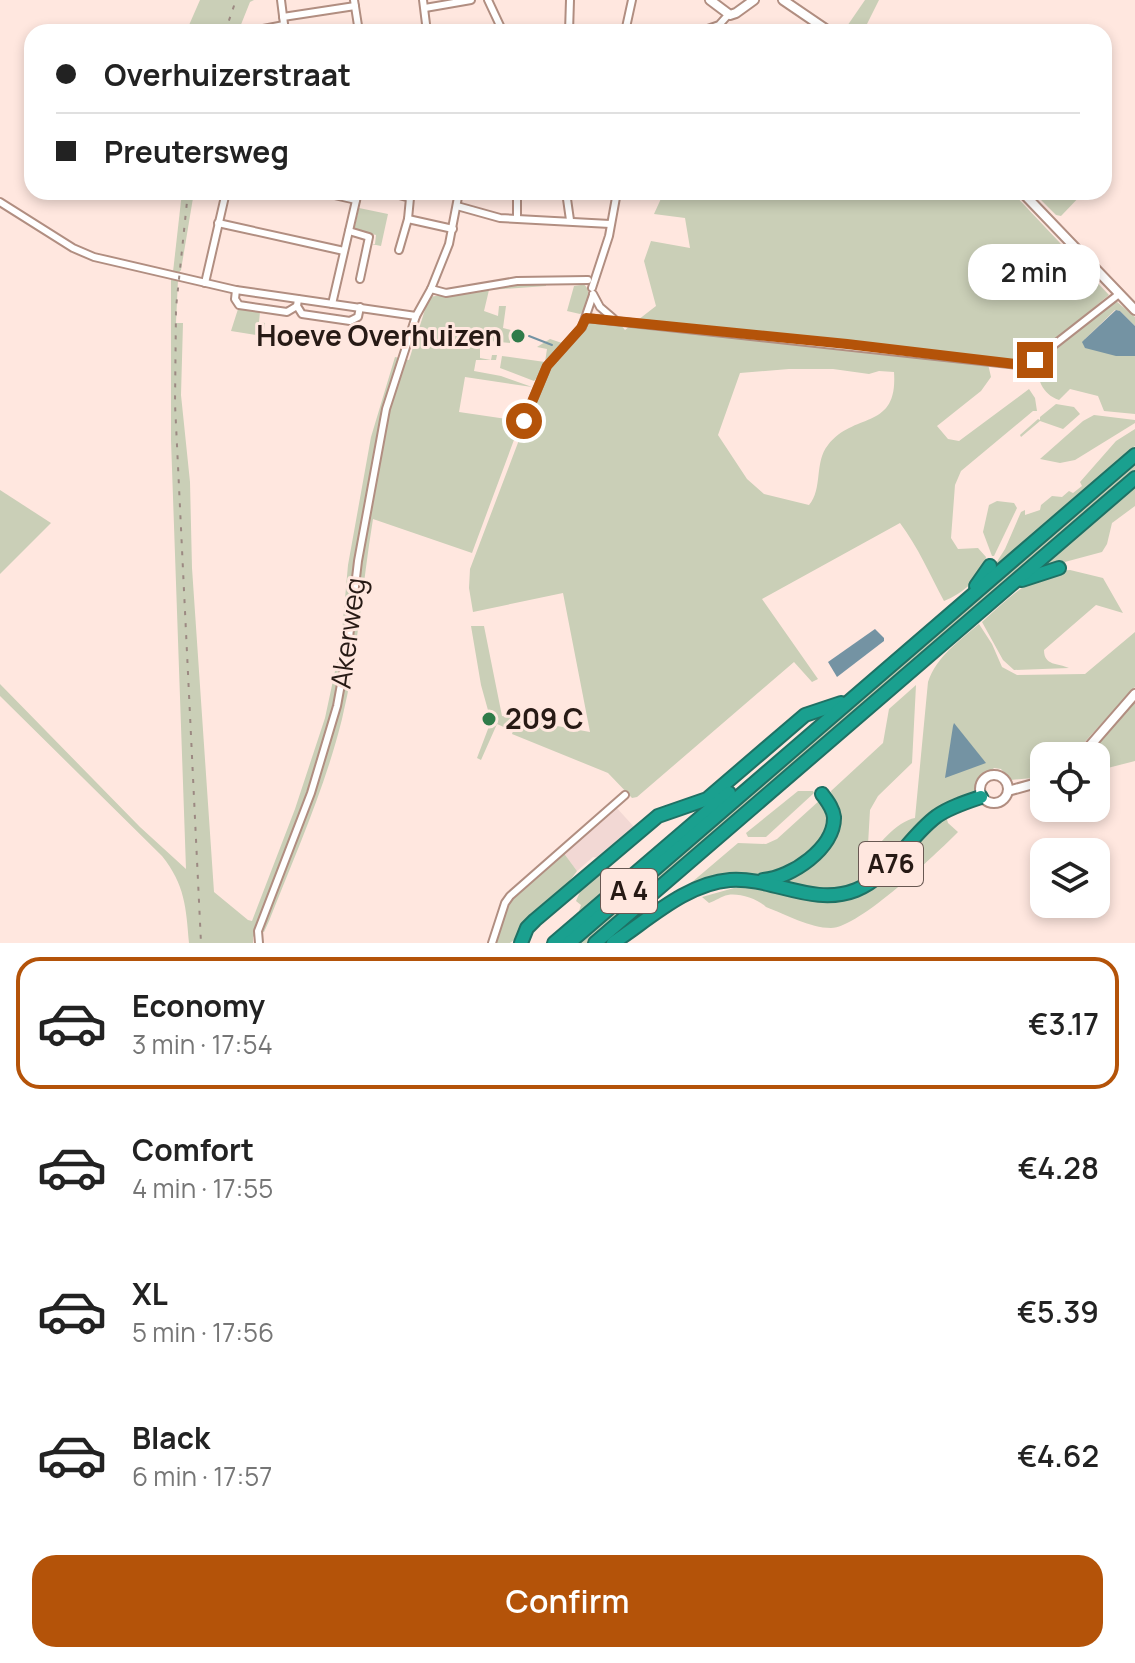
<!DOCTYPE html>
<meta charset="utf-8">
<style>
body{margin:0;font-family:Manrope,sans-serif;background:#f6f6f6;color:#222;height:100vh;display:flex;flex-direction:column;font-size:30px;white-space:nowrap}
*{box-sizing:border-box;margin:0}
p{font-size:26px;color:#767676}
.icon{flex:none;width:44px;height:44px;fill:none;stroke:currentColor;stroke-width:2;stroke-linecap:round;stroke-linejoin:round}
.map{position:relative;height:943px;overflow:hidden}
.sheet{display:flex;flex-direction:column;background:#fff;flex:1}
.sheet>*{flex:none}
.banner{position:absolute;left:24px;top:24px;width:1088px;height:176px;border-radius:24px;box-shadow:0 4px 12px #0003;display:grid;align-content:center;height:176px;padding:0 32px;background:#fff}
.fabs{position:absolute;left:1030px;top:742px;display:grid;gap:16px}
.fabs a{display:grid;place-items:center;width:80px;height:80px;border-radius:16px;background:#fff;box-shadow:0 4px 12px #0003;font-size:40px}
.end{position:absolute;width:36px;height:36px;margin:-18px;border:10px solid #b45309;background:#fff;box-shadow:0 0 0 4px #fff}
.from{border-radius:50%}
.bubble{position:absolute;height:56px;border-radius:24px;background:#fff;box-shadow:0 4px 12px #0003;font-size:26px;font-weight:600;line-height:56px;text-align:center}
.banner b{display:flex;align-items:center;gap:28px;height:76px;font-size:30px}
.banner b+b{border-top:2px solid #e0e0e0}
.banner i{width:20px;height:20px;background:#222}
ul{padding:14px 0 0;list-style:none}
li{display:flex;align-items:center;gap:24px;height:132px;margin:0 16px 12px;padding:0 16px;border:4px solid transparent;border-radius:24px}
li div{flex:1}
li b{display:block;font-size:30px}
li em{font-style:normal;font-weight:600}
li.on{border-color:#b45309}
li>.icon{width:72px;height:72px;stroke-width:1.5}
.action{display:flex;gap:16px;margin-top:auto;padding:16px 32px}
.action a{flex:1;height:92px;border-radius:24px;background:#b45309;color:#fff;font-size:32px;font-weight:600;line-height:92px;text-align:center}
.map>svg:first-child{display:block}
.commercial{fill:#f2d8d4}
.green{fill:#cacfb7;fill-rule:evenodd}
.water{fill:#7493a3}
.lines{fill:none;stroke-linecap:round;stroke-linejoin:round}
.stream{stroke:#7493a3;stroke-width:2}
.minor-casing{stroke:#b18e81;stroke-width:10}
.tertiary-casing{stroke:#b18e81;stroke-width:12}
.motorway-casing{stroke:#1f7164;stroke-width:16}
.minor{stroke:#fff;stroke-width:6}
.tertiary{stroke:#fff;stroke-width:8}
.motorway{stroke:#1aa08f;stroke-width:12}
.rail{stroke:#9c8982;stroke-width:2;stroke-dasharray:4 8;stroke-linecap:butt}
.route{stroke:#b45309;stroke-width:10}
.poi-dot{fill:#307b49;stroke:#ffe7df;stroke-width:3}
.labels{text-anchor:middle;stroke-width:6;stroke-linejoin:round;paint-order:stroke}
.shield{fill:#ffe7df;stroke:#685852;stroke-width:2}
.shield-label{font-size:26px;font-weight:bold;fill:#271a15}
.poi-label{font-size:28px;font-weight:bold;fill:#271a15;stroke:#ffe7df;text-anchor:end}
.street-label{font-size:28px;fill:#271a15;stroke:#ffe7df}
</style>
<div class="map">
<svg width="1135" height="943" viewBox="0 0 1135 943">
<rect width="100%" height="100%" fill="#ffe7df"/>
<path class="commercial" d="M615 806 635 828 600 858 593 857 577 871 563 852Z"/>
<g class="green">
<path d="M200 0H254L250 2 238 32H186Z"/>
<path d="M865 0H879L867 24 877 32H843Z"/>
<path d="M182 192H194L181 270 178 274 173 272Z"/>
<path d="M664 192H1012L1109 295 1022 367 988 364 991 377 981 391 937 426 948 439 959 441 1029 389 1035 398 1037 411H1033L961 471 955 485 951 538 958 549 978 548 986 557C983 577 962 594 944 601 930 575 918 547 900 523L762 599 818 679 812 682 794 662 637 797 632 798 608 773 512 734 513 731 497 724 481 760 477 758 491 721 481 685 471 626H484L502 716 590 732 563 593 473 612 469 588 470 569 530 411 548 369 588 319 619 323 625 330 656 306 644 261 651 241 690 248 685 218 654 214ZM789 369H833L869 374 879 371 894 372C898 431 855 411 828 445 814 462 823 489 809 505L764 494 747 479 718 435 740 373Z"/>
<path d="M1033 192H1084L1061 216 1056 215Z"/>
<path d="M359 208 388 214 381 246 371 244H375L376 235 354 230Z"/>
<path d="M171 277 178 279 176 323H183L181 395 190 482 192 568 214 892 248 920 252 921 295 809 325 718 341 643 348 565 371 437 395 357 409 360 429 297 519 283H546V286L489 290 484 311 498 316 499 306H506L503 328 511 330 510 343 480 340V358L491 360 492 355H497L496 360H476L474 371 501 376 532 387 465 377 459 412 521 421 472 553 373 519C362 586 358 653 342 719 325 788 295 855 269 921L264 932 259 931 253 937V943H189C186 907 185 885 162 856L0 696V684L140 827 186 869 171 440Z"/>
<path d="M582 283C593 290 587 301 584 311L580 314 567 311 574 286 581 285Z"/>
<path d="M1116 301 1135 317V326L1120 311 1115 310 1085 339 1135 356V414L1104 411 1098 396 1070 389 1059 400C1042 394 1036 378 1038 361Z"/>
<path d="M238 309 260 312 259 322 265 323 263 336 231 331Z"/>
<path d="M550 339 562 343C552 355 544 372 534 381L500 368 502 356 545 362 547 349 537 347Z"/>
<path d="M1056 404 1074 407 1080 414 1063 429 1040 421 1021 437 1020 435 1038 419 1040 420V417Z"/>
<path d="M1094 415 1135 420V423L1075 460 1060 463 1040 459 1083 421Z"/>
<path d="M1135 429V446L991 571 1005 549 1021 512 1025 510V515L1040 510 1041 505 1052 496 1062 497 1069 491 1073 493 1082 486 1080 482 1116 441Z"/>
<path d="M1135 459V471L590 943H575Z"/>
<path d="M1135 483V506L1112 523 1107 544 1102 552 1035 570Z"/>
<path d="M0 490 51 523 0 574Z"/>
<path d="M997 501 1014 503 1017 508 994 556H992L983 532 989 505Z"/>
<path d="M1070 570 1103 578 1123 613 1096 605 1044 650C1044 666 1058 663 1069 668L1014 670 1003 660 982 622C1009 598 1033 572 1070 570Z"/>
<path d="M979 624 992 644 1002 667 1017 675 1085 674 1135 632V687L1081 746 1072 744 1057 756H1044V760H1035V771H1044V777L1010 780 1001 769 994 768 979 783 977 795 967 798C940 820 874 885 843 889 820 892 798 886 776 881L828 846 833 800 831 791 883 743 889 709 916 685 912 763 878 796 870 810 867 862C875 847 897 821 915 818L928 682C937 656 958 642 979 624Z"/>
<path d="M1135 698V761L1096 771V756H1085Z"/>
<path d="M798 791H813L814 793 766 837H748L746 833Z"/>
<path d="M820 800 830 811 829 832 792 870 760 877H720L665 905 738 843 766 844 777 839Z"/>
<path d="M946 816 948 823 958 832C936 854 859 928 831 928 810 928 785 914 766 907 758 899 739 893 728 895 721 896 716 901 709 903L702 897 741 886 843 898Z"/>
<path d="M563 852 577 871 566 886 530 917 520 935 510 943H493L509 900Z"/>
<path d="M605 869 617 883 582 912 579 911 581 905 576 901 582 887Z"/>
</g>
<g class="water">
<path d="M1116 310 1120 311 1135 326V356H1116L1085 348 1082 342 1085 339Z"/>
<path d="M875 629 884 638V641L837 677 828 662Z"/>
<path d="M954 723 986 763 945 778 953 726Z"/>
</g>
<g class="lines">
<path class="stream" d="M529 336 552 345"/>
<defs>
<g id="minor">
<path d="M281 0 285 32"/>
<path d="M354 0 359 32"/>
<path d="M423 0 427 32"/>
<path d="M488 0 503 32"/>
<path d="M425 8 471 0"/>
<path d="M283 17 355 6"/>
<path d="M258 32V30L284 25"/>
<path d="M569 32 570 0"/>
<path d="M625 32 632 0"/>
<path d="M699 32 719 25 728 15"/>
<path d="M321 192 356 200"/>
<path d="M388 192 410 198 408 219 399 250"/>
<path d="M517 192V217"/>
<path d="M566 192 570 220"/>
<path d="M0 202 73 248 94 257 236 290 416 316"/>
<path d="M457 206 500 218 610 224"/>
<path d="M408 219 453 229"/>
<path d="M218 223 344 251"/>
<path d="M349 231 369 237 360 279"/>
<path d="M205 283 226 192"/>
<path d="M592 288 609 236 617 192"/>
<path d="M431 289 446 293 517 281 588 280"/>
<path d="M236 290 235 299 239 305 287 312 297 306"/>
<path d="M593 294 600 307 614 319"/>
<path d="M298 299 297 306 302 314 350 321 358 317 360 307"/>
<path d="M332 304 358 192"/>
<path d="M586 318 1027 366 1119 294"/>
<path d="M521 428 547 366 582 327 593 295"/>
<path d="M259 943 258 931 311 793 337 706 348 646 358 561 386 409 416 316 431 289 449 244 459 192"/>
<path d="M492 943 505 903 510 896 625 795"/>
</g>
<g id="tertiary">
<path d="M710 0 730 15 736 13 754 0"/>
<path d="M783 0 830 32"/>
<path d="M1022 192 1135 310"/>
<path d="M1081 756 1135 694"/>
<circle cx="994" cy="789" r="14"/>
<path d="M1008 791 1044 781"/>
</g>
<g id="motorway">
<path d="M1022 580 1059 568"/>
<path d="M976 586 990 566"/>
<path d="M763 880C791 878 835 848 834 817 833 808 827 801 822 794"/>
<path d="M521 943 527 928 535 920 658 816 707 799 805 715 841 703"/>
<path d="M554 943 729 793"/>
<path d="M569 943 1135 455"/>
<path d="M595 943 1135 478"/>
<path d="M613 943C648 920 687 883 730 880 773 877 813 907 856 890 891 876 907 838 937 816 950 807 966 802 981 797"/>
</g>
</defs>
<use href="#minor" class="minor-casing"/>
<use href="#tertiary" class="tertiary-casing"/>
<use href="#motorway" class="motorway-casing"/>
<use href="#minor" class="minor"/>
<use href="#tertiary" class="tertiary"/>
<use href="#motorway" class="motorway"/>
<g class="rail">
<path d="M225 32 236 0"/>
<path d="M188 192 176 308 175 404 201 943"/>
</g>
</g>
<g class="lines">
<path class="route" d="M524 421 547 366 581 328 586 318 847 344 1023 365 1035 360"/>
</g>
<g class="poi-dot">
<circle cx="518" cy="336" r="8"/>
<circle cx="489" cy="719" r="8"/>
</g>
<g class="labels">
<g class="shield">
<rect x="859" y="842" width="64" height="44" rx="6"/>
<rect x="601" y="869" width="56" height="44" rx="6"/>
</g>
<g class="shield-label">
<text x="891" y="873">A76</text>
<text x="629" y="900">A 4</text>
</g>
<g class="poi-label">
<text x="502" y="346">Hoeve Overhuizen</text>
<text x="505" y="729" text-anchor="start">209 C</text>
</g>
<g class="street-label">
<text transform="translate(348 633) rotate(-82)" y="10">Akerweg</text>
</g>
</g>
</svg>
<div class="fabs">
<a><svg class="icon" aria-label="locate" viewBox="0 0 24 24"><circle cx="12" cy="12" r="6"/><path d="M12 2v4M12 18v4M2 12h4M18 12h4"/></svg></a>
<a><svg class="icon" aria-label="layers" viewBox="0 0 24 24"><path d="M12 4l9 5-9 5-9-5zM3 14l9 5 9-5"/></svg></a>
</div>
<i class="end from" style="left:524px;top:421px"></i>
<i class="end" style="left:1035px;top:360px"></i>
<div class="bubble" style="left:968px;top:244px;width:132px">2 min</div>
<div class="banner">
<b><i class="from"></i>Overhuizerstraat</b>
<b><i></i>Preutersweg</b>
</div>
</div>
<section class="sheet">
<ul>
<li class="on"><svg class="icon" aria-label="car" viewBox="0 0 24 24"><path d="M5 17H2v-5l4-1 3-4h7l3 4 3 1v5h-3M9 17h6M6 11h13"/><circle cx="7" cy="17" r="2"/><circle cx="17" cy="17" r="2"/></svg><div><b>Economy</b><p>3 min · 17:54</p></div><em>€3.17</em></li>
<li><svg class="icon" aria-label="car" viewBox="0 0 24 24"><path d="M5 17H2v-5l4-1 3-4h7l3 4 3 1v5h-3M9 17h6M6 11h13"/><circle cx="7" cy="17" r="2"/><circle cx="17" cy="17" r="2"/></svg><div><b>Comfort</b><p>4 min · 17:55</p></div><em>€4.28</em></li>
<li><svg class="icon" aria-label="car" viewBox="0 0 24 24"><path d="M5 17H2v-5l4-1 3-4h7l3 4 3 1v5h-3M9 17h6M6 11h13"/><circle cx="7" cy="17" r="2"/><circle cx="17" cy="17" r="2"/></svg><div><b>XL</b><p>5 min · 17:56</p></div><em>€5.39</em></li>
<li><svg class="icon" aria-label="car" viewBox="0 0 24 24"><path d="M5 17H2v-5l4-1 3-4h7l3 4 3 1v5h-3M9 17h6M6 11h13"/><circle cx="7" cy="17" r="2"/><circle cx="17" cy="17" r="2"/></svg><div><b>Black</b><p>6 min · 17:57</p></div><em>€4.62</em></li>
</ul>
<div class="action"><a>Confirm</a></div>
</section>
